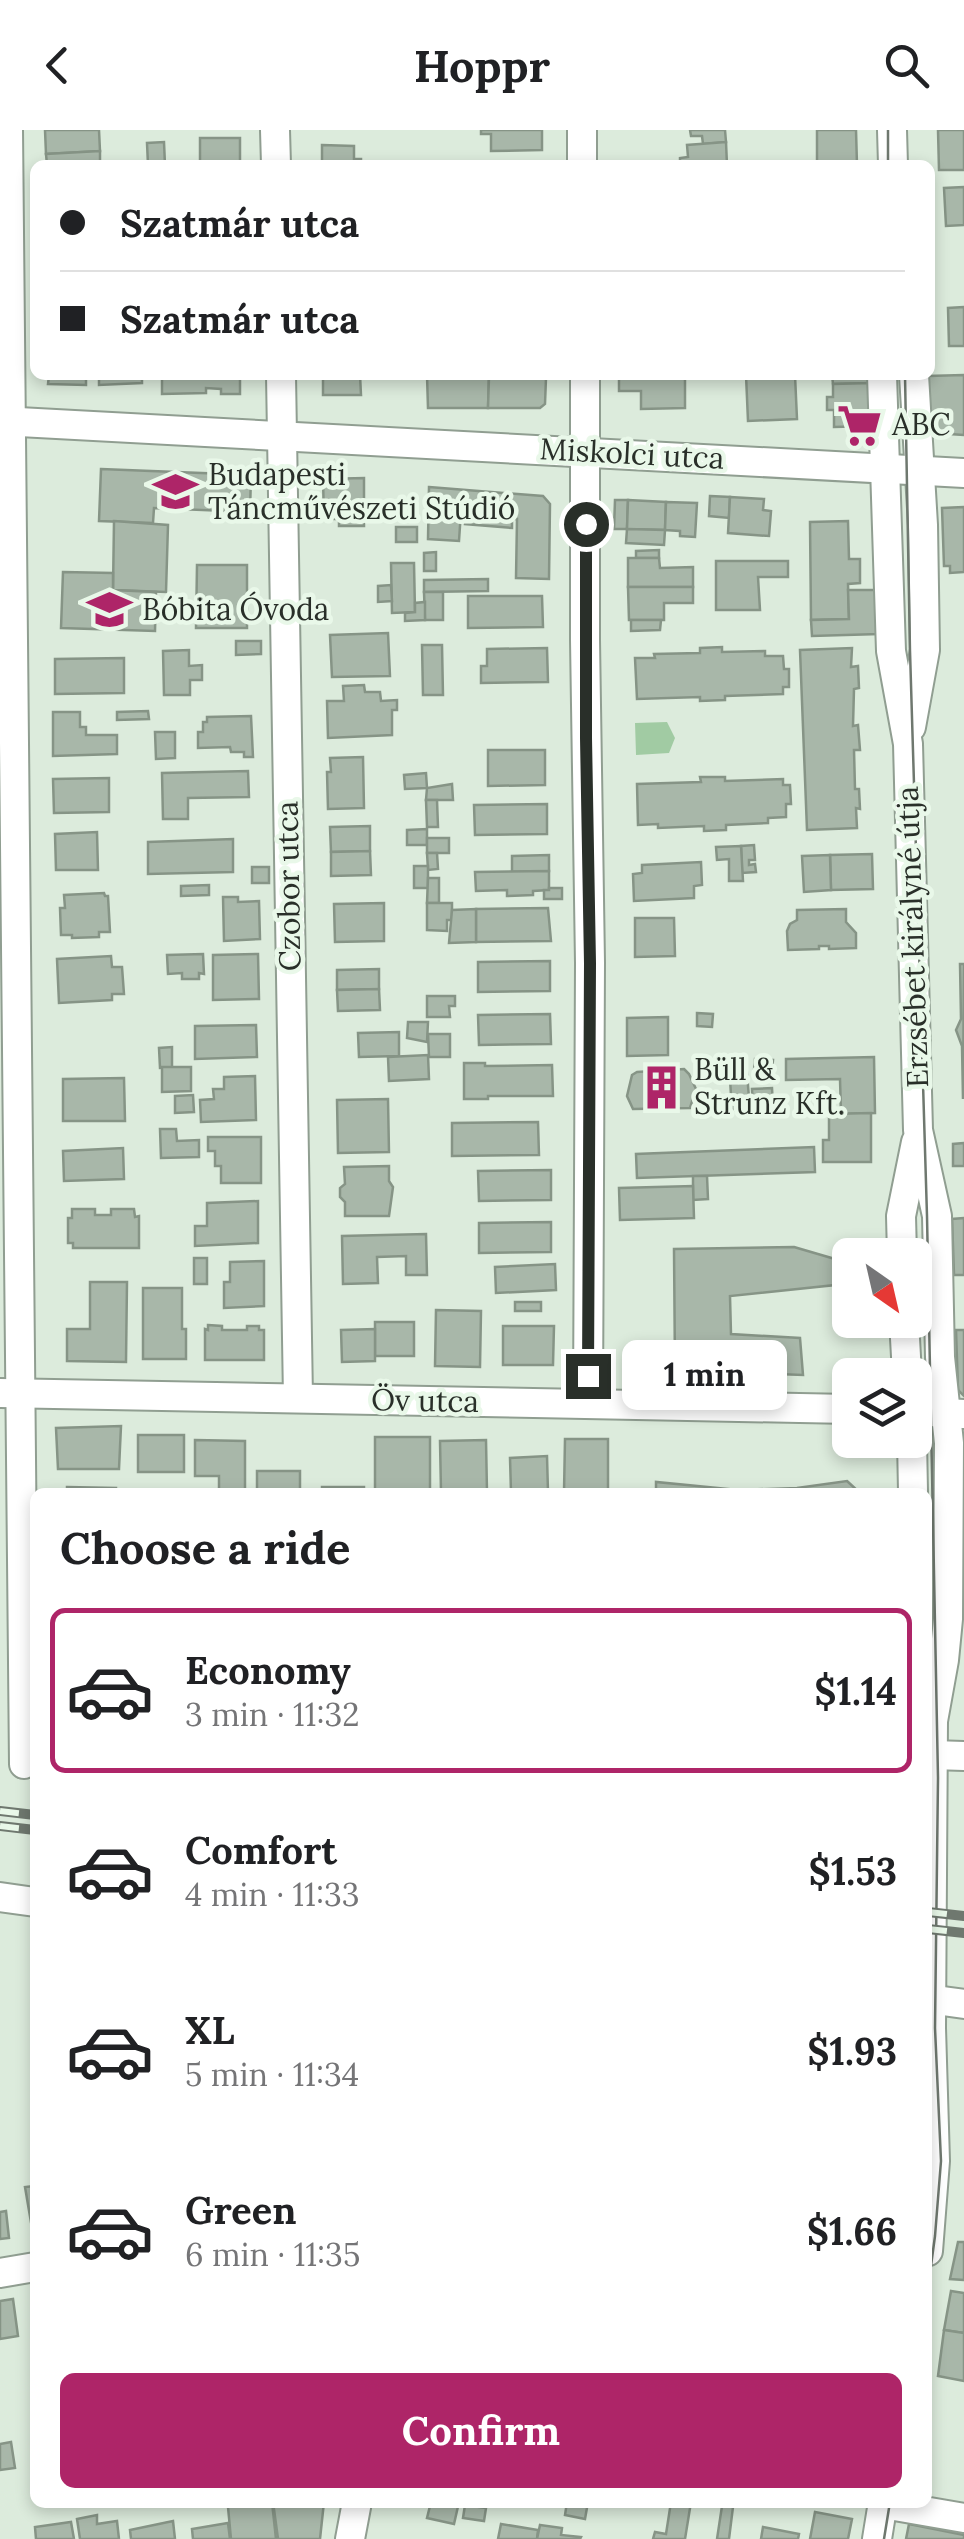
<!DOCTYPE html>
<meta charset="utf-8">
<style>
body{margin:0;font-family:Lora,serif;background:#f6f6f6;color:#202124;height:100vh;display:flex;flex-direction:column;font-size:38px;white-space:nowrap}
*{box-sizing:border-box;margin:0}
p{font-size:32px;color:#757577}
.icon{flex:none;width:55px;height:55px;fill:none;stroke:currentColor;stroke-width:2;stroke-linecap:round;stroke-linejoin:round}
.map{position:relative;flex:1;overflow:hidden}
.side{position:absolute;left:30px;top:1358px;width:902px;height:1020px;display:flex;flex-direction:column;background:#fff;border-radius:15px;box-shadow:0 5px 15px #0003}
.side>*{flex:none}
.top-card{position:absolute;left:30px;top:30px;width:905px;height:220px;border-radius:15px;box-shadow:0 5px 15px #0003;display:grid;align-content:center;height:220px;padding:0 30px;background:#fff}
.needle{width:65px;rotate:146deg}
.fabs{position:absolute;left:832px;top:1108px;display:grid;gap:20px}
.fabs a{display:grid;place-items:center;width:100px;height:100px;border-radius:15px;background:#fff;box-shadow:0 5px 15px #0003;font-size:50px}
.end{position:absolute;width:45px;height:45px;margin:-22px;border:12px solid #292f29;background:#fff;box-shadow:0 0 0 5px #fff}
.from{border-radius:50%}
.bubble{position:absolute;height:70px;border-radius:15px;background:#fff;box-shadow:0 5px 15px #0003;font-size:32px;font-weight:700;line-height:70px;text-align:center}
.top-card b{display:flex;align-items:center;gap:35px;height:95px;font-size:38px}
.top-card b+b{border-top:2px solid #e0e0e0}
.top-card i{width:25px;height:25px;background:#202124}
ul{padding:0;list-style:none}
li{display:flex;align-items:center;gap:30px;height:165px;margin:0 20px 15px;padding:0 10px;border:5px solid transparent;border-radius:15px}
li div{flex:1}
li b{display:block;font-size:38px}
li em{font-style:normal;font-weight:700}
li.current{border-color:#ae2568}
li>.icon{width:90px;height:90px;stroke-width:1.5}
h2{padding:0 30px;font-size:45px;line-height:120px}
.button{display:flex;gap:20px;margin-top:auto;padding:20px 30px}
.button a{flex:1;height:115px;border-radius:15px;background:#ae2568;color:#fff;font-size:40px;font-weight:700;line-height:115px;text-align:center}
header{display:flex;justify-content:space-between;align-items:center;height:130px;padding:0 30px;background:#fff;font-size:45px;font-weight:700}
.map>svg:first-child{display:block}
.green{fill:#a1cba3}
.building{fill:#a8b7a9;stroke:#869486;stroke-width:2.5}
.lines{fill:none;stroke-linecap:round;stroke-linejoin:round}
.minor-casing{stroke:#909e91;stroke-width:32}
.minor{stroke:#fff;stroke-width:28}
.tram{stroke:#6f786f;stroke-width:2.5}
.rail-casing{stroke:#6f786f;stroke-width:10}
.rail{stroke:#e9f8e9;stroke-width:6;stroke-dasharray:19;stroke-linecap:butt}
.route{stroke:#292f29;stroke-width:12}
.labels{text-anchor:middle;stroke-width:9;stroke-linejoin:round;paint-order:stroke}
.poi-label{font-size:30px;fill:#292f29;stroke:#e9f8e9;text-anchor:start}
.street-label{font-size:30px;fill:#292f29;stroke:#e9f8e9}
</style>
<header><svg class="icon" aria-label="back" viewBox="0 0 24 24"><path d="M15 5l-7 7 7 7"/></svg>Hoppr<svg class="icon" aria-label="search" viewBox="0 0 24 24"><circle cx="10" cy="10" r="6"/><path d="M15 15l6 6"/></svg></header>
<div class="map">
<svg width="964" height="2409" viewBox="0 0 964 2409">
<rect width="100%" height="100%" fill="#dcebdc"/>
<path class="green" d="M667 592 675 608 669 623 636 625 635 593Z"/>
<g class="building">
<path d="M45 0H99L100 21 46 24Z"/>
<path d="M481 0H542V20L491 21V4H481Z"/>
<path d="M690 0H725L726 12 703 14 702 6H691Z"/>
<path d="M817 0H856L857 35H817Z"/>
<path d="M938 0H964V40H939Z"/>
<rect x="200" y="8" width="40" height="27"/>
<path d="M164 12 165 35H148L147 13Z"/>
<path d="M726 12 727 35H680V28L688 27 687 15Z"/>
<path d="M322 15 354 16V29H361V35H322Z"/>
<path d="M100 21V35H47L46 24Z"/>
<path d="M964 57V95L946 96 944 58Z"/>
<path d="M964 177V216H949L948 178Z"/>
<path d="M49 245H86V255L48 254Z"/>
<path d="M99 245H142V253L99 255Z"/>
<path d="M162 245H240V264H221V259L206 258V263L162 264Z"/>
<path d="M323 245H360L361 265H323Z"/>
<path d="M427 245H489L488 278H428Z"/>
<path d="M619 245H685V278L641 279V261H619Z"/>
<path d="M746 245H795L797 289 748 291Z"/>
<path d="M832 245H872V253L833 254Z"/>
<path d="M964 245V305L934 303 930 299 928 246Z"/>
<path d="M489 247 546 248 545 274 540 278H488Z"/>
<path d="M872 253 873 296 834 297V280H827V267H833V254Z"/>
<path d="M101 339 251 345 250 382 154 378 153 393 99 391Z"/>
<path d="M364 348V396H339V389H324L323 349Z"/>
<path d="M429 357 543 366 550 374 549 449 516 448 517 389H512V398L465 394 466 381H461L459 411 428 409Z"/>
<path d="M710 366 730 367 729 388 709 386Z"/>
<path d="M730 367 764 369 763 380 771 381 769 406 728 403Z"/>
<path d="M615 370H628L627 399H614Z"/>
<path d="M628 370 666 372 665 400 627 399Z"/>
<path d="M666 372 697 373 695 407 680 406V401L665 400Z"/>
<path d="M964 377V442L950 443V436H944L942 378Z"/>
<path d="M114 391 168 395 166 462 113 460Z"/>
<path d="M848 391 849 429H860V453L848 454 849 489 811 490 810 392Z"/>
<rect x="396" y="397" width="21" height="15"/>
<path d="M627 399 665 400 664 415 626 413Z"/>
<path d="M659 420V428H636V421Z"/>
<path d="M436 422V441H424V423Z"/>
<path d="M628 428H659L660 438 693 437V457H628Z"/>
<path d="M716 431H788V447H758L760 480H716Z"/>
<path d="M391 433H414L415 482 392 483Z"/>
<path d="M197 435H247V498H196Z"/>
<path d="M63 442 113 443V460L156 462 155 501 61 498Z"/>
<path d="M488 449V461L424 462V450Z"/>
<path d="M391 455 392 471 378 472V456Z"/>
<path d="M628 457H693V473H664V490H629Z"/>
<path d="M848 460H878L879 504 812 506 811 490 849 489Z"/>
<path d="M424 462H443V490H425Z"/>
<path d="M468 466H542L543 497 468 498Z"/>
<path d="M425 472V490L405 491V483L415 482V473Z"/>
<path d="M631 490H661L660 500 631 501Z"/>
<path d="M388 503 390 546 332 547 330 505Z"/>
<path d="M236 511H261V524L236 525Z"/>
<path d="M422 515H442L443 565H423Z"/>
<path d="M722 517V522L765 521V526H783L784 539H789V557H783V564L725 566V570L700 571V567L637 569 635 528H655L654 524 700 523V518Z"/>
<path d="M547 518 548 552 481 553V536H487V519Z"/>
<path d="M852 518 851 537 858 536 859 558 854 559 853 596 858 595 860 620H854L855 659H859L860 679 856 678 857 698 807 700 800 520Z"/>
<path d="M189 520V536L202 535V550H190V565H164L163 521Z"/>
<path d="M124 528V563L55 564V529Z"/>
<path d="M364 555 365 562H380L381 571 397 570V580H392V605L328 608 327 571H344L343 556Z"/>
<path d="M148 581 149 589 117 590V582Z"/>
<path d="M53 582H80V597H86V605H117V624L53 626Z"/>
<path d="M251 586 253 627H244V622H231L230 617 198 618V602H203V592H207V587Z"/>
<path d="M155 602H175V628L156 629Z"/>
<path d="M488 620H545V655L488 656Z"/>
<path d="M363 627 364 678 328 679 327 642H331L330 628Z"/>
<path d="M248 641 249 667 188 668V689H163L162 643Z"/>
<path d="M426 643 427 658 405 659 404 645Z"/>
<path d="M700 647H725V651L783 649V655H790L791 674H786V687L768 688V693L726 695V700L704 701V696L658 698V694L638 695 637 654 701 652Z"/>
<path d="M109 648V682L54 683 53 649Z"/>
<path d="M452 654 453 670H426L427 658Z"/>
<path d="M426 670H437L438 697H427Z"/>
<path d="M547 674V704L475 705 474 675Z"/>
<path d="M370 696V721L331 722 330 697Z"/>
<path d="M427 699V715H407V700Z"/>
<path d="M97 702 98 740H56L55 704Z"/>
<rect x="427" y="708" width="22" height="15"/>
<path d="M233 709V742L148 744V712Z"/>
<path d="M754 715 755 730H749V735L755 734 756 742 742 743 741 716Z"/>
<path d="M741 716 743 751H729V729L717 730 716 717Z"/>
<path d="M370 721 371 745 331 746V722Z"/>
<path d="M427 723H437L438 739 428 740Z"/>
<path d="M872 724 873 759 831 760 830 725Z"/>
<path d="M549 725V741L512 742V726Z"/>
<path d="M830 725 831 760 804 762 802 726Z"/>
<path d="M701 732 702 755 694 756V768L634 771 633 744 642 743V735Z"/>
<rect x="414" y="736" width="14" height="22"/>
<rect x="252" y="737" width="17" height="16"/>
<path d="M549 741V760L533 761V765L507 766V760L476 761 475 742Z"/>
<path d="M428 748H439V773H427Z"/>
<path d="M209 755V765L181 766V756Z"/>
<path d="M549 758H562V769H544V760H549Z"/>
<path d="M104 763 105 766H108L110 802H99V807L72 808V805H61L60 778H65L64 765Z"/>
<path d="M223 767H238V772L259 771 260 809 224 811Z"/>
<path d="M384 773V811L335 812 334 774Z"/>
<path d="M427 773H452V790H447V801L427 800Z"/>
<path d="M548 778 551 811 476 812V779Z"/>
<path d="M476 779V812L449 813 452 780Z"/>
<path d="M846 779V792L856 803V818L829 819V816H819V819L788 820 787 801 790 794 797 790V780Z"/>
<path d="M635 788H674L675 826 635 827Z"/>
<path d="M203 824 204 844 199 843V849H182V843L168 844 167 825Z"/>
<path d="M258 824 259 869 213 870V825Z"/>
<path d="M111 826 112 837H122L124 864H112V870L59 873 57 829Z"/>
<path d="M550 831V861L478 862V832Z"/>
<path d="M960 834H964L963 969 962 916 956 900 961 889Z"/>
<path d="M379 839V859L337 860V840Z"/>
<path d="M379 859 380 880 338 881 337 860Z"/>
<path d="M427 866H455V876H449L450 887H427Z"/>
<path d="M697 883 713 884 712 897 697 896Z"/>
<path d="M550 884 551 914 479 915 478 885Z"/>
<path d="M668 887V925L627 926V888Z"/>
<path d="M408 892H428L427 912 407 908Z"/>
<path d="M256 895 257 927 195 929V896Z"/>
<path d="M399 902V926L359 927 358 903Z"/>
<path d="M428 904H450V927H429Z"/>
<path d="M172 917V937L160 938 159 918Z"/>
<path d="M428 925 429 949 389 951 388 927Z"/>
<path d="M874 927 875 983 841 984 840 949 786 950V929Z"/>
<path d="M755 929 773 930 772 941 754 940Z"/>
<path d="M746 931 750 980 732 981 729 933Z"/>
<path d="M464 933H485V936L552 935 553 966H488V969H464Z"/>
<path d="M162 937H191V961L162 962Z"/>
<path d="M684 939 689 944 696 959 690 978 633 979 627 966 632 945 637 942Z"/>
<path d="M255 946 256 990 201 992 200 970 214 969 213 959H224V947Z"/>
<path d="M124 948 125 991H63V949Z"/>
<path d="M772 958 773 976H753L752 959Z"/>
<path d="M193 965 194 982 175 983V966Z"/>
<path d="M388 969 389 1022 338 1023 337 970Z"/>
<path d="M871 983V1032H823V1010H829V984Z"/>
<path d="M538 992 539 1025 452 1026V993Z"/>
<path d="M160 999H176L177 1011 199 1010V1027L161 1028Z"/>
<path d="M208 1007H261V1053H221V1036H215V1021H208Z"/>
<path d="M964 1013V1036H953V1014Z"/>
<path d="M814 1017 815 1042 637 1048 636 1024Z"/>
<path d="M123 1018 124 1049 64 1051 63 1021Z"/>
<path d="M389 1036V1051L393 1057 389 1086H345V1072L340 1067V1058L345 1054 344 1037Z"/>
<path d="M551 1040V1070L479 1071 478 1041Z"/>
<path d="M693 1046H707L708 1069 693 1070Z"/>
<path d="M693 1056 694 1088 620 1090 619 1058Z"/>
<path d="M258 1071V1113L195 1116V1096H207V1073Z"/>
<path d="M72 1079H95V1085H111V1079H134L135 1087 139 1086V1118H73V1113H68V1088H72Z"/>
<path d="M964 1088V1145H954L952 1089Z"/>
<path d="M551 1092V1122L479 1123V1093Z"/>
<path d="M426 1104 427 1145H406V1126L377 1127 378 1153 343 1154 342 1106Z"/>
<path d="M794 1117 835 1129V1155L730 1166 731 1204 800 1208 803 1245 675 1240 674 1119Z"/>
<rect x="194" y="1128" width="13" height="26"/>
<path d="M264 1131V1176L224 1178V1152H230V1132Z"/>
<path d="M555 1134 556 1160 496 1163 495 1137Z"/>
<path d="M90 1152H127L126 1232 67 1231V1199H90Z"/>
<path d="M143 1158H182V1199H186V1229H143Z"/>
<rect x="515" y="1172" width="26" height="9"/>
<path d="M436 1180 481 1181 480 1237 435 1236Z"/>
<rect x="375" y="1192" width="39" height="34"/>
<path d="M208 1195 222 1196V1200H247V1196H259V1200H264V1230H205V1199L208 1200Z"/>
<path d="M503 1196H554L553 1235H503Z"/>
<path d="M375 1199V1231L342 1232 341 1200Z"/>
<path d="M956 1200H964V1266L958 1260Z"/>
<path d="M121 1296 119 1339H58L56 1298Z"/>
<rect x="138" y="1305" width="46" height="37"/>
<path d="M375 1307H430V1359L375 1360Z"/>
<path d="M565 1309H608V1361L564 1362Z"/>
<path d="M195 1310 245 1311V1362H219V1346H195Z"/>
<path d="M486 1310 487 1362H441L440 1311Z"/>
<path d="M547 1326 548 1362H511L510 1328Z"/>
<rect x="257" y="1341" width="43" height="21"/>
<path d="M847 1351 859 1362H656V1352L738 1360 797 1358Z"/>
<path d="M67 1357 116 1358V1362H67Z"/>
<rect x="322" y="1357" width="42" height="5"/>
<path d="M35 2056V2104H33L25 2057Z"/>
<path d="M6 2081 9 2108 0 2109V2082Z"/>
<path d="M958 2112H964V2150L950 2149Z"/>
<path d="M951 2161 964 2163V2203L944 2200Z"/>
<path d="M13 2169 18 2206 0 2209V2171Z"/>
<path d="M944 2200 964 2203V2251L938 2246Z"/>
<path d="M11 2312 15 2338 0 2340V2314Z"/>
<path d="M253 2372H272L276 2409H231L228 2377Z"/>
<path d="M273 2372H324L320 2409H278Z"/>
<path d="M431 2372H459L454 2394 427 2388Z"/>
<path d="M567 2372H588L585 2389 565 2385Z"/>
<path d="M671 2372H691L685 2409H653L655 2402 666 2404Z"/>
<path d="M465 2375 486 2378 484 2391 463 2388Z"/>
<path d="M722 2376 733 2377 729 2409H717Z"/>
<path d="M815 2382 852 2389 848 2409H810Z"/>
<path d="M97 2385V2394L117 2391 119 2409H80L77 2389Z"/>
<path d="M173 2391 175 2409H131L130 2400Z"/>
<path d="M71 2392 74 2409H36L35 2397Z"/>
<path d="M228 2393 230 2409H193L192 2399Z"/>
<path d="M501 2394 538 2400 537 2409H498Z"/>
<path d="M909 2394 964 2405V2409H906Z"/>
<path d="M540 2395 562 2398 561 2405 581 2407 580 2409H537Z"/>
<path d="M763 2397 799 2404 798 2409H761Z"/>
</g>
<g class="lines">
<defs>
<g id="minor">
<path d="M8 0 24 1634"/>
<path d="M275 0 276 35"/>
<path d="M582 0V35"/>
<path d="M892 0 893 35"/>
<path d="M281 245 298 1268"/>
<path d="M585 245V510L590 833 588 1274"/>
<path d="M882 245 891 521 908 614 918 1000 937 1086 940 1227 949 1313 948 1489 944 1530 933 1591 931 1898 935 2031 928 2121"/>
<path d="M0 291 964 343"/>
<path d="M911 597 925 520 923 395 914 245"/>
<path d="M902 1125 901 1086 916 1012"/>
<path d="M904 1190 907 1245"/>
<path d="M0 1263 850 1279"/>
<path d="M915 1281 963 1284"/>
<path d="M912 1310 913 1362"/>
<path d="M933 1625 964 1626"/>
<path d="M0 1767 35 1772"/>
<path d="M928 1869 964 1874"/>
<path d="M0 2143 35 2137"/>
<path d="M883 2374 964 2388"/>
<path d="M350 2409 357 2372"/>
<path d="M877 2409 883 2372"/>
</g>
</defs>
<use href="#minor" class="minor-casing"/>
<use href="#minor" class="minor"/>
<g class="tram">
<path d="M888 0V35"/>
<path d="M905 245 910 521 927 1086 938 1648 935 1898 941 2031 935 2106 928 2158"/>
<path d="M884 2409 890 2372"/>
</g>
<defs>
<g id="rail">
<path d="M0 1681 35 1685"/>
<path d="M0 1696 35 1700"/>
<path d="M928 1782 964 1786"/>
<path d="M928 1799 964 1803"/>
</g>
</defs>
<use href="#rail" class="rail-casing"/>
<use href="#rail" class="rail"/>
</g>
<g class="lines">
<path class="route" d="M586 394V608L590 833 588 1246"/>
</g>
<defs>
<symbol id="supermarket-bare" viewBox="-9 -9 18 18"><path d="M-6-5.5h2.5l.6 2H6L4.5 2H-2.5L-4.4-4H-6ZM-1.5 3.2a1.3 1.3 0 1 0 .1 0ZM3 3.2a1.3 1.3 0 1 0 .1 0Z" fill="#ae2568" stroke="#e9f8e9" stroke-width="2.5" paint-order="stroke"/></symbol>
<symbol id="school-bare" viewBox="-9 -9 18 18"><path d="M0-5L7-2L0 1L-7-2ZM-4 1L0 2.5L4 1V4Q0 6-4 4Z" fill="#ae2568" stroke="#e9f8e9" stroke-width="2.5" paint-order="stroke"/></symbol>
<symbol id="building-bare" viewBox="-9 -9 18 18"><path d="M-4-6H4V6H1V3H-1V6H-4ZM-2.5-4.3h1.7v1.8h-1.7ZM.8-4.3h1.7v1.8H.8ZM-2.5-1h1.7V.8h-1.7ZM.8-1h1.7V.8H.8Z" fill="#ae2568" stroke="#e9f8e9" stroke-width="2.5" paint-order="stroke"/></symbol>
</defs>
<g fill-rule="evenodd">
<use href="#supermarket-bare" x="828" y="264" width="63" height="63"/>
<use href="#school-bare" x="144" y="330" width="63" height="63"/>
<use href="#school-bare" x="78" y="448" width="63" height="63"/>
<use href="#building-bare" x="630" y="926" width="63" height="63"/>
</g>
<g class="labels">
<g class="poi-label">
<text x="892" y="305">ABC</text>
<text x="208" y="355">Budapesti<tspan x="208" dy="34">Táncművészeti Stúdió</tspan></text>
<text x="142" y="490">Bóbita Óvoda</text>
<text x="694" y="950">Büll &amp;<tspan x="694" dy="34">Strunz Kft.</tspan></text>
</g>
<g class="street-label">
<text transform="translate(632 324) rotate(3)" y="10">Miskolci utca</text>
<text transform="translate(289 756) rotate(-91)" y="10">Czobor utca</text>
<text transform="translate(913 807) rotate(-92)" y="10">Erzsébet királyné útja</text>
<text transform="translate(425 1271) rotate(1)" y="10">Öv utca</text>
</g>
</g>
</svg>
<div class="fabs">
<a><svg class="needle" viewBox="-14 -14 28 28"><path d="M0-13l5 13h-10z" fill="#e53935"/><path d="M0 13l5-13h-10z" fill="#757577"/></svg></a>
<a><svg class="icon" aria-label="layers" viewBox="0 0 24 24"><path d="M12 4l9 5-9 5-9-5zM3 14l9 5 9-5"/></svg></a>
</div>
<i class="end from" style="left:586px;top:394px"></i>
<i class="end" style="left:588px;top:1246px"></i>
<div class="bubble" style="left:622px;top:1210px;width:165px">1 min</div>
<div class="top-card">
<b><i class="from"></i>Szatmár utca</b>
<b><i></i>Szatmár utca</b>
</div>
<section class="side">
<h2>Choose a ride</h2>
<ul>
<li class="current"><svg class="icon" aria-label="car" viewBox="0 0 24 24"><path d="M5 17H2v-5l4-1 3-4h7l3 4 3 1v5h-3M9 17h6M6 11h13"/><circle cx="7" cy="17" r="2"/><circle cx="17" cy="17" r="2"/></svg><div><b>Economy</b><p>3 min · 11:32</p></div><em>$1.14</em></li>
<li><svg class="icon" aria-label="car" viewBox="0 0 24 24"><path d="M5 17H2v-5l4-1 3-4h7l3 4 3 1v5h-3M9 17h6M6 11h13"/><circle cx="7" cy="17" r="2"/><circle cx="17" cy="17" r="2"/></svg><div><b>Comfort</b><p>4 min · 11:33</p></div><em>$1.53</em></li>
<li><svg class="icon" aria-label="car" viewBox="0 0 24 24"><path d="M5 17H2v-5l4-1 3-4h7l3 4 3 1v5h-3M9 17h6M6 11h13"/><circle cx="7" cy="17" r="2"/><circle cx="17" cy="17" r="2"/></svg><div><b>XL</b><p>5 min · 11:34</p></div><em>$1.93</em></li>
<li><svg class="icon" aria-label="car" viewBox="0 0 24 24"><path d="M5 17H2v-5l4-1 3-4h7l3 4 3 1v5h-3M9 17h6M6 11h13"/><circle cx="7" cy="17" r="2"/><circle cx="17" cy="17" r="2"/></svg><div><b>Green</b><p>6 min · 11:35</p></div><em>$1.66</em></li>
</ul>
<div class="button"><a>Confirm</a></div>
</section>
</div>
